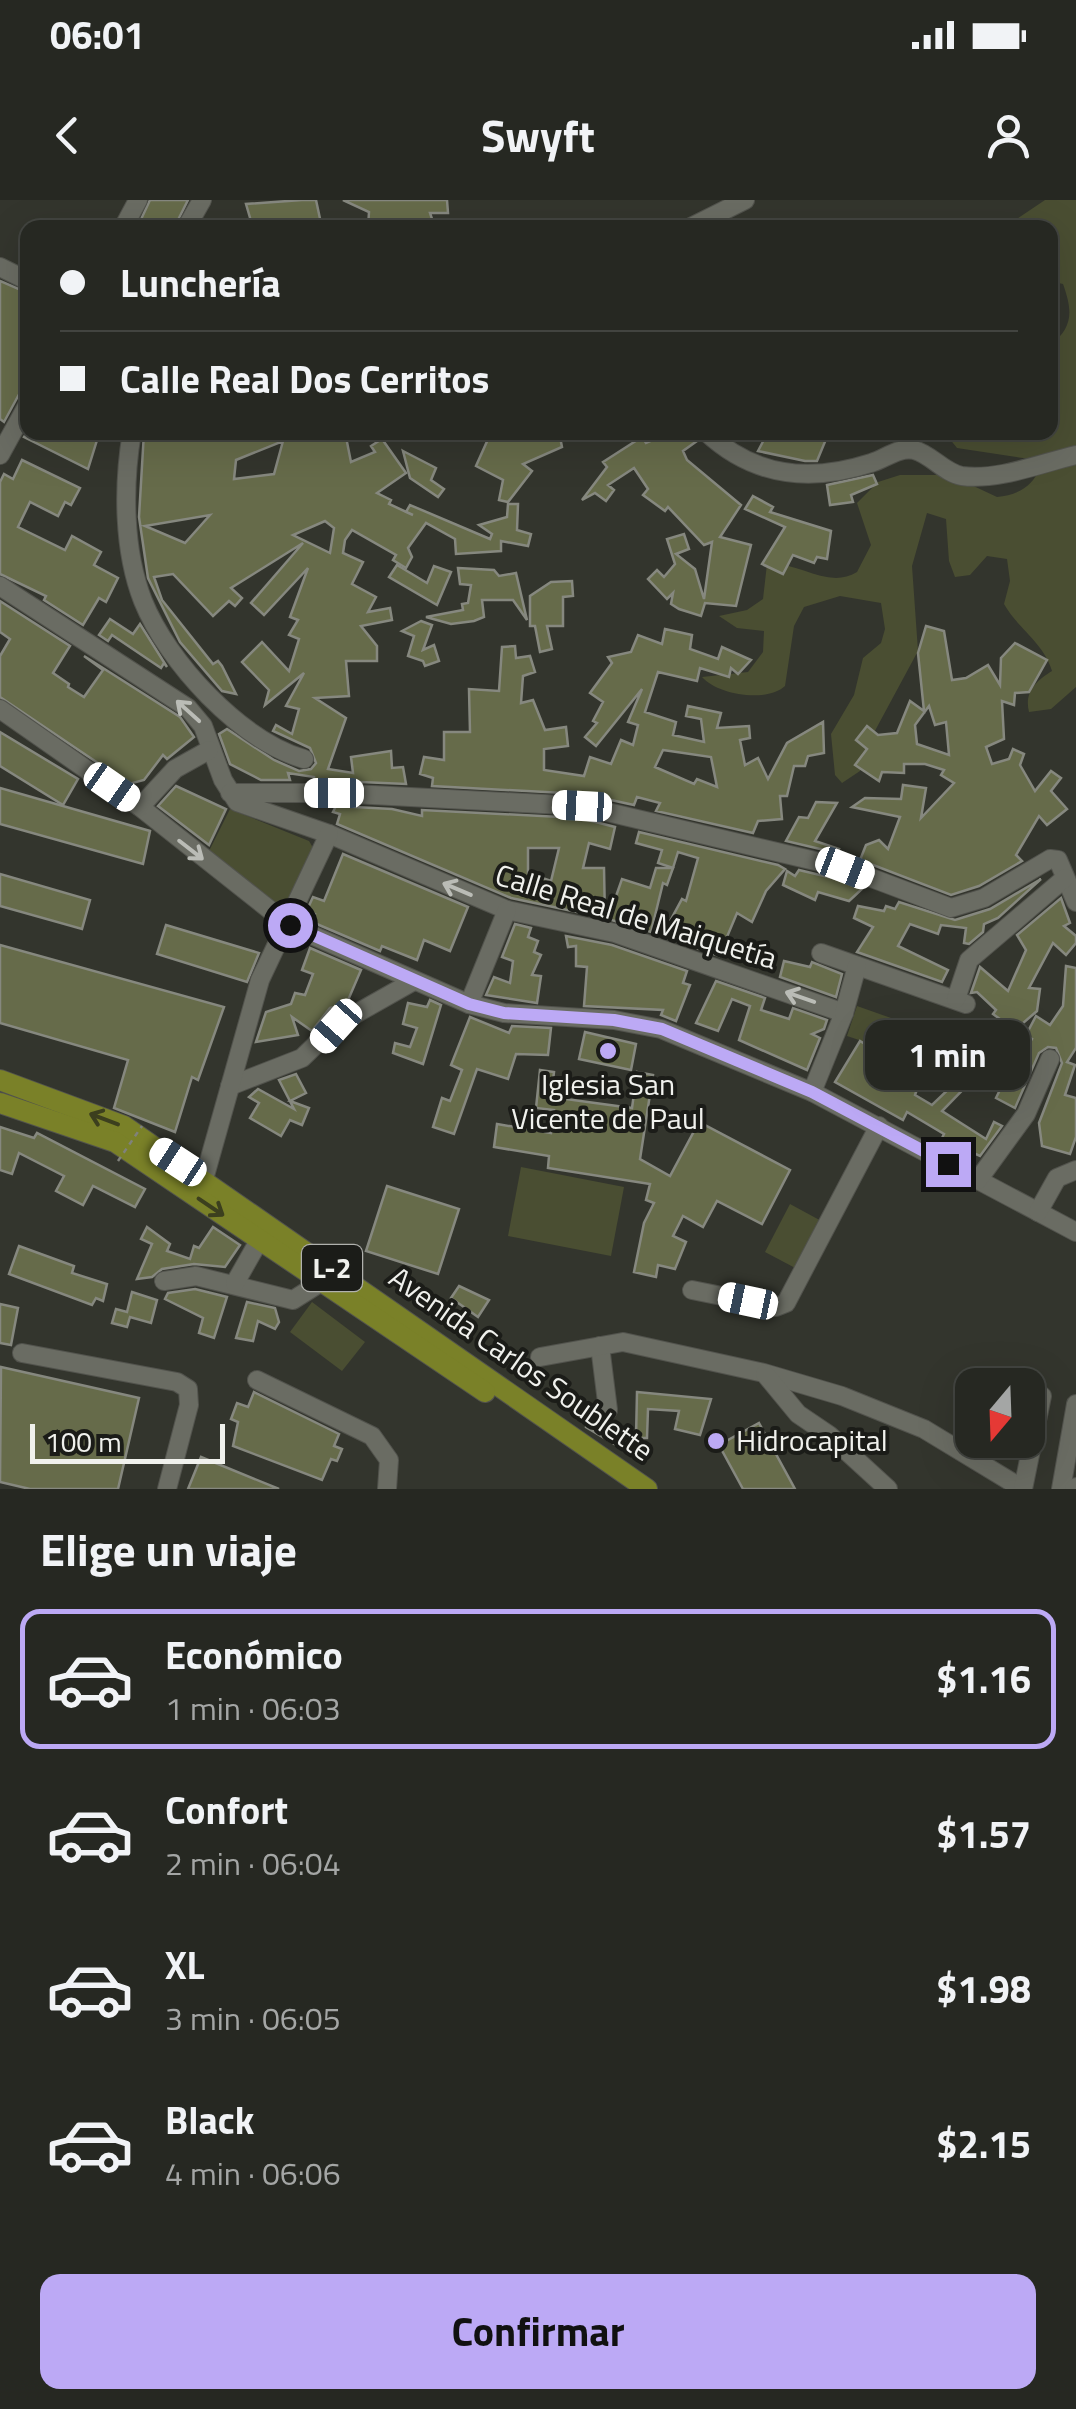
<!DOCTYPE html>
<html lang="es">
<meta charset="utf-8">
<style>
body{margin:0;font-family:"Titillium Web",sans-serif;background:#2e302a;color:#f1f3f6;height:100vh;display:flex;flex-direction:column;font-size:38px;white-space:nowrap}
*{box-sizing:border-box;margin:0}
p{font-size:32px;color:#a4a6a5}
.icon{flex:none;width:55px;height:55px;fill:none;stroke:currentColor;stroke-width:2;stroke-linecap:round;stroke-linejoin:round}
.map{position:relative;height:1289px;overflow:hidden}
.panel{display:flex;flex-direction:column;background:#262822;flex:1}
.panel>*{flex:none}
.top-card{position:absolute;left:20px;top:20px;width:1038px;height:220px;border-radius:20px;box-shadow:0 10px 40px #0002,0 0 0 2px #424440;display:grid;align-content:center;height:220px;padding:0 40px;background:#262822}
.needle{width:65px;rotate:199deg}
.fabs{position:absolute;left:955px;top:1168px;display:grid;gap:20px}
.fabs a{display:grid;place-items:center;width:90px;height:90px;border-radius:20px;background:#262822;box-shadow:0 10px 40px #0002,0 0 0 2px #424440;font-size:50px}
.scale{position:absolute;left:30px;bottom:25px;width:195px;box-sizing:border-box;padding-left:10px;border:5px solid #f0f1ed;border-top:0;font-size:28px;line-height:35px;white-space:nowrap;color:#f0f1ed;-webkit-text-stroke:8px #1b1c18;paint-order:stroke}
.end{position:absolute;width:45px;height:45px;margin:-22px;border:12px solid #bca9f5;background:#111;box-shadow:0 0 0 5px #111}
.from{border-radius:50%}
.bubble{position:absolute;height:70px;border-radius:20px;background:#262822;box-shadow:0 10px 40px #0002,0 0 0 2px #424440;font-size:32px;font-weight:700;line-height:70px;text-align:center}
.car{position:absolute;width:30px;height:60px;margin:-30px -15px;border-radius:12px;box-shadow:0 0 8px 2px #0007;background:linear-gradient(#fff 24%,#345 0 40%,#fff 0 76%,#345 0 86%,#fff 0)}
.top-card b{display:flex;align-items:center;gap:35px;height:95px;font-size:38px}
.top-card b+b{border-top:2px solid #424440}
.top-card i{width:25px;height:25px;background:#f1f3f6}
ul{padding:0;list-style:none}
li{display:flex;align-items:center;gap:30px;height:140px;margin:0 20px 15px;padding:0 20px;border:5px solid transparent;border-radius:20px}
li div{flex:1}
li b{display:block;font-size:38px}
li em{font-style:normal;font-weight:700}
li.selected{border-color:#bca9f5}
li>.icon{width:90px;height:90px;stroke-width:1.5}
h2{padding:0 40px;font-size:45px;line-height:120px}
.button{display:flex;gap:20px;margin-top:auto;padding:20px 40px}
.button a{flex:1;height:115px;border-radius:20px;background:#bca9f5;color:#111;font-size:40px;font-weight:700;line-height:115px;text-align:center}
.status{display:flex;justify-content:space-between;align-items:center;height:70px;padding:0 50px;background:#262822;direction:ltr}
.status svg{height:28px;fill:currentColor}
header{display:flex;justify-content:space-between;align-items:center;height:130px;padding:0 40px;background:#262822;font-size:45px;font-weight:700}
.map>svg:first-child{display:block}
.green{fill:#4a4e32}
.building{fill:#666b4a;stroke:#86887f;stroke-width:2.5;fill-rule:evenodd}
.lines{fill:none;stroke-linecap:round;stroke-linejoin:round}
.minor-casing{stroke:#52534d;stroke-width:20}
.major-casing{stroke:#52534d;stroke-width:22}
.minor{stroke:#6a6c63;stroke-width:18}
.major{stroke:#7a8128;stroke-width:20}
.path-bridge{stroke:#80827b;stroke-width:2.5;stroke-dasharray:5 5;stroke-linecap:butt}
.oneway{stroke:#babcb6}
.oneway2{stroke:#3c3f1e}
.route{stroke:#bca9f5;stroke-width:12}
.poi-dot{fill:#bca9f5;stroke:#1b1c18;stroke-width:4}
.labels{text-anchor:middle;stroke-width:8;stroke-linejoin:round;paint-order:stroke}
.shield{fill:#1b1c18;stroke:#b0b1ad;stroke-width:2.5}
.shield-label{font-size:28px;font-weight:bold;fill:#f0f1ed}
.street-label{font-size:30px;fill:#f0f1ed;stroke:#1b1c18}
.poi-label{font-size:30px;fill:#f0f1ed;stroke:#1b1c18}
</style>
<div class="status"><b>06:01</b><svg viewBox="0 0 49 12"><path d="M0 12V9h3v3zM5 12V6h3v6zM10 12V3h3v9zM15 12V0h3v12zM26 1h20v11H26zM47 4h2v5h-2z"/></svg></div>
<header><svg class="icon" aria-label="back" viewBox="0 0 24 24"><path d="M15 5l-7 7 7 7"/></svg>Swyft<svg class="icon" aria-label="person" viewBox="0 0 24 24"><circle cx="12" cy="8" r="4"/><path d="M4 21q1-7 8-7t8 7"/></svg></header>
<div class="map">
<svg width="1076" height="1289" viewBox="0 0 1076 1289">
<rect width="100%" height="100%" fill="#33352d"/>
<g class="green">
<path d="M1045 0H1076V487L1051 509 1029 512C1024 492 1036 481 1052 471 1044 443 1018 429 1004 404L1010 381 1007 359 987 356 970 375 955 377 949 361 946 319 927 313 912 366 918 451 870 540 860 571 842 583 835 575 831 534 854 495 863 458 881 443 885 429 881 403 840 396 804 407 794 426 785 486C766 503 718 495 702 477L748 472 763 452 764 431 737 428 719 416 747 410 763 399 767 364C799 361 828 390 857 372L871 345 857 303 878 282 900 275H950L997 297C1017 295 1033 287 1040 267L1036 260 957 248 945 233 1050 232V146C1073 127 1073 112 1063 84L1050 81V28L1005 27Z"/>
<path d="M230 609 309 641 315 651 283 713 209 651Z"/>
<path d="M857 806 908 824 898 853 847 836Z"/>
<path d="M521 967 624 987 611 1056 508 1036Z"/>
<path d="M790 1004 825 1023 799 1070 765 1052Z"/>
<path d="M312 1102 365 1142 342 1171 290 1132Z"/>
</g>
<g class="building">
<path d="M150 0H188L174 28H137Z"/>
<path d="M302 0H316L322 28H253L246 4Z"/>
<path d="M343 0H447L448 13H430L435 28H368L369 12Z"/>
<path d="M0 81 28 93V189L23 187 4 222 0 219Z"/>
<path d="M28 231 87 232 98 237 88 269 24 237Z"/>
<path d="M144 232H345L351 262 375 252 371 246 382 239 406 273 377 293 391 300 389 304 413 315 406 312 410 305 490 339 492 334 479 325 507 317 508 304H518L517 330 531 334 528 346 501 341V351L456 354 455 339 426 323 408 348 412 357 406 368 393 360 396 355 352 330 345 340 343 353 363 362 352 384 376 397 368 412 390 408 392 420 361 426 377 446V461H346L349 496 315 498 346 518 328 569 353 573 351 557 391 551 392 568 403 567 406 584 314 580V577L288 573 290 580H261L230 564 219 534 227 529 274 560 299 571 311 569 316 563 310 548 273 531 276 525 292 534 299 509 286 506 304 473 265 505 269 490 242 462 262 442 289 471 299 439 289 435 298 420 290 417 308 368 264 415 251 403 303 343 231 388 242 398 235 406 229 401 213 416 173 374 154 377 162 400 213 464 218 461 222 466 236 494 222 491 180 442 148 378 139 317ZM283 241 274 274 234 279 236 260ZM210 315 185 343 145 326ZM325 321 334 328 330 353 293 335Z"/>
<path d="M500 232H559L562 247 523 264 532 271 508 302 499 300 503 280 476 266 489 237Z"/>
<path d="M671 232 675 238 694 232 697 241 683 251 687 260 741 305 720 337 751 345 736 406 705 403 701 416 679 409 671 404 673 393 667 399 648 379 657 370 664 377 675 364 667 339 684 334 689 349 676 354 695 369 704 399 712 342 704 345 668 307 665 311 643 295 648 289 634 268 608 285 614 290 606 301 595 293 582 300 607 267 603 262 642 237 646 243Z"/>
<path d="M768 232H829L817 261H805L758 251Z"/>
<path d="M403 251 436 268 431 280 444 289 438 297 410 278Z"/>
<path d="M22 260 80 288 71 305 65 302 58 316 30 302 18 327 65 350 72 336 101 352 94 365 118 378 106 402 99 398 83 425 44 400 46 396 0 374V282L4 274 13 279Z"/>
<path d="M873 275 877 284 851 295 853 302 830 305 827 285Z"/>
<path d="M753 296 773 307 770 312 831 331 827 359 817 357 814 363 793 355 783 374 762 364 785 327 745 309Z"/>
<path d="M397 365 427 383 434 366 451 372 437 405 389 377Z"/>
<path d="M458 368 494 370 499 376 516 373 527 420 513 400H482L484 417 474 421 451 424 426 417 463 410 462 404 468 403 471 385 460 384Z"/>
<path d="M572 381 573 396 563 397V426H547L552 449 540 452 535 426H530V396L551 382Z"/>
<path d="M0 401 70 446 53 473 69 484 68 487 84 497 103 470 84 456 180 517 194 537 167 559 163 555 144 580 129 584 0 497V456L10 439 0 432Z"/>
<path d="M110 419 133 434 140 424 167 467 164 463 161 468 112 435 108 441 99 435Z"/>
<path d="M421 421 432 425 423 450 434 445 439 461 425 466 423 461 408 456 414 436 402 431Z"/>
<path d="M926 426 944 431 952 480 966 478 988 465 1000 485 1001 458 1015 443 1047 460 1029 492 1015 493 1014 505 1002 501 1004 539 986 547 992 564 1009 559 1013 549 1024 554 1020 565 1035 591 1051 571 1061 578 1051 591 1067 609 1047 625 1039 616 1016 655 1022 661 979 686 951 695 860 660 866 645 879 640 888 649 900 617 852 607 865 598 901 599 903 585 926 588 921 618 954 583 941 575 944 570 925 564H904V573L882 572 879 581 855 565 867 549 856 540 867 526 878 535 897 533 910 501 924 511 918 453ZM929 506 935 525 946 522 949 555 917 544 915 525Z"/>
<path d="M665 429 692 435 690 449 718 459 722 447 751 460 738 474 731 468 729 477 700 468 697 481 658 472 645 512 676 522 673 535 704 542 701 519 686 516 688 506 721 513 717 528 749 526 750 538 740 540 745 565 758 558 768 579 787 543 823 522 824 553 808 556 805 566H794L787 596H780L782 619 758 621 753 633 656 611 660 603 637 597 634 605 583 594 432 586 433 578 420 574 424 557 444 560V532H470L469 489 499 491 502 447 515 446 516 458 530 456 535 472 523 476 521 503 533 500 545 530 566 527 568 546 544 549V570L584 576 590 557 611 564 621 540 633 545 638 525 628 522 642 489 596 546 585 537 597 523 593 521 603 502 590 493 612 463 608 457 631 452 638 435 662 444ZM663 550 711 557 717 587 697 579 694 584 655 567Z"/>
<path d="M0 532 78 579 63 605 0 566Z"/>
<path d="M176 586 226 609 209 645 158 606Z"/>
<path d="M0 588 150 631 143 664 0 624Z"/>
<path d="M816 602 837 603 815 641 839 649 837 653 786 641 799 617 808 618Z"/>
<path d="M336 606 392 609 422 616V610L580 618 615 627 610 649 589 643 583 668H604L605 718 511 698 337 624 340 614 333 612ZM528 648H559L551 681 528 673Z"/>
<path d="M639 632 778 665 785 669 766 691 752 722 737 713 719 756 662 736 682 699 686 701 698 658 678 652 673 668 658 663 662 650 636 643Z"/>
<path d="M343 654 468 707 450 751 424 740 417 760 382 746 380 751 312 722 315 714 307 710 313 697 324 701Z"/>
<path d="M656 668H673L667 685 663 683 651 732 608 719 622 679 650 688Z"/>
<path d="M799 670 841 680 863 688 849 701 818 692 815 700 783 685 787 671 795 676Z"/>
<path d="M0 674 90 700 82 729 0 706Z"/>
<path d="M1041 679 998 718 984 724 983 732 969 744 964 743 966 728 941 725 938 734 910 724 898 746 948 770 942 782 857 752 873 727 854 718 858 706 884 711 886 706 895 709 899 702 955 720 990 709Z"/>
<path d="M1061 698 1070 723 1064 726 1076 736V743L1066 755 1053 743 1029 788 1040 789 1037 811 1015 830 993 814 996 810 977 792 971 793 980 767 1008 791 1026 750 1017 735Z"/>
<path d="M515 724 531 728 528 737 538 741 534 752 541 755 532 775 541 776 537 803 486 795 494 777 510 783 513 761 502 757Z"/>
<path d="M166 725 259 753 247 782 157 754Z"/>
<path d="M566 736 612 745 687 771 683 783 690 785 676 821 661 815 663 810 584 806 587 767 576 766V746L568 747Z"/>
<path d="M0 745 224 807 198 880 192 877 175 932 114 908 128 860 0 823Z"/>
<path d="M310 748 361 770 346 805 330 808 312 831 292 817 298 835 256 842 266 812 291 804 295 793 305 795 313 774 302 770Z"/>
<path d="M784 761 810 767 812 762 842 774 836 797 780 777Z"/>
<path d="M1066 766 1076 768V848L1067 862 1075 865 1065 895 1076 898V937L1070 954 1042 946 1039 923 1062 863 1056 848 1048 847 1039 853 1015 908 996 898 1018 853 1023 855 1032 839 1026 835 1036 816 1050 825 1063 806Z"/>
<path d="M716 781 765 798 761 810 789 819 793 808 827 820 824 829 812 834 820 838 807 870 739 840 750 806 732 799 718 831 696 823Z"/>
<path d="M430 800 441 805 423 864 393 853 395 843 410 847 417 828 403 824 408 803 427 807Z"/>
<path d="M470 817 509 833 512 826 551 828 548 855 516 854 508 879 477 869 454 934 433 927 442 898 450 901 462 870 451 865Z"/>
<path d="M585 832 636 844 631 870 579 859Z"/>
<path d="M961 838 992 860 942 911 986 939 994 922 1002 926 980 956 969 951 966 957 940 942 944 934 907 912 903 920 835 882 860 841 891 860 894 856 923 872 915 895 932 905 975 864 954 846Z"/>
<path d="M540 870 554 872 551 897 632 908 637 872 653 875 640 959 670 976 699 922 790 970 762 1024 717 1001 703 1027 683 1016 673 1036 686 1042 675 1069 658 1065 656 1077 634 1072 644 1023 654 1003 646 1000 650 984 548 968 549 956 494 947 497 924 551 933 554 910 536 908Z"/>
<path d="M296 874 306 893 290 901 309 908 302 925 290 920 281 936 250 918 259 903 249 897 258 889 294 909 279 880Z"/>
<path d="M0 927 34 938 37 933 145 989 135 1007 93 986 83 1005 56 991 64 976 19 953 12 974 0 970Z"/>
<path d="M387 986 459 1009 438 1074 366 1051Z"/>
<path d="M147 1027 170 1044 167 1051 190 1059 194 1046 199 1048 213 1027 240 1045 225 1067 194 1064 162 1069 152 1077 137 1079 152 1044 141 1039Z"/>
<path d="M19 1046 74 1066 72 1073 107 1084 103 1101 96 1098 92 1105 9 1074Z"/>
<path d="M459 1086 489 1100 478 1117 451 1098Z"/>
<path d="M195 1089 227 1097 214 1138 199 1133 203 1118 165 1099 168 1093Z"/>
<path d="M132 1092 157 1100 151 1123 130 1117 127 1127 112 1123 116 1109 127 1112Z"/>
<path d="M247 1102 275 1108 279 1122 275 1129 258 1121 253 1141 236 1138Z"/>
<path d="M0 1104 18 1108 11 1145 0 1143Z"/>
<path d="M1 1167 139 1198 118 1289H30L0 1282Z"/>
<path d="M254 1192 339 1234 334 1246 342 1249 337 1261 331 1259 322 1280 233 1246 238 1222 231 1219 237 1203 248 1207Z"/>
<path d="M637 1192 711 1199 700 1235 675 1229 679 1211 648 1209 647 1238H636Z"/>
<path d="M588 1214 614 1221 628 1237H618L616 1245 586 1227Z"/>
<path d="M759 1223 795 1289H743L719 1245Z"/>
<path d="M201 1257 279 1289H188Z"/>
</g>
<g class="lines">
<defs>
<g id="minor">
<path d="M123 28 138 0"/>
<path d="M186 28 202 0"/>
<path d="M689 28 745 0"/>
<path d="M0 67 28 81"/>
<path d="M132 232C123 285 123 350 143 401 168 463 240 540 304 559"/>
<path d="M706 232C754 277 809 283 871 263 885 259 898 247 914 250 931 254 944 273 962 276 997 281 1042 263 1076 255"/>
<path d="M0 255 28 204"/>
<path d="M0 386 188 508 203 526 223 580 237 602 329 634 507 710 615 733 844 813 812 892"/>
<path d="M0 509 140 607 289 725 469 804 504 813 614 820 661 829 812 892 1076 1032"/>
<path d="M230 593H334L582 606 845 668 951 708 984 698 1050 659 1058 660 1076 702"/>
<path d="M140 607 175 569 209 550"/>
<path d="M821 753 966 804"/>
<path d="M956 799 969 760 1065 678"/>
<path d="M469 804 507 710"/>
<path d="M844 813 857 766"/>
<path d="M230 886 302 858 336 825 412 782"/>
<path d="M204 979 260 780 329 634"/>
<path d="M978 980 1026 914 1050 859"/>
<path d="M1038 1012 1057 978 1076 970"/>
<path d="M164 1081 196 1076 293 1100 323 1081"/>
<path d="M235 1083 260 1039"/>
<path d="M692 1090 776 1107 786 1103 879 926"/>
<path d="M600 1146 608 1210"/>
<path d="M22 1153 177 1182 188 1189 189 1205 167 1289"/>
<path d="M540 1157 623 1142 764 1173 842 1196 924 1229 1023 1289"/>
<path d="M765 1174 798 1214 829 1235 888 1289"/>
<path d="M257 1180 372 1236 389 1260 387 1289"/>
<path d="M1023 1289 1042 1196"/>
<path d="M1061 1289 1076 1204"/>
<path d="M1074 1289 1076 1287"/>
</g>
<g id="major">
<path d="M0 880 124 926 647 1289"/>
<path d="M0 903 115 942 485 1192"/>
</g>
</defs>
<use href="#minor" class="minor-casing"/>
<use href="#major" class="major-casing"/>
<use href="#minor" class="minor"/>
<use href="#major" class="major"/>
<path class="path-bridge" d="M118 961 142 926"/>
</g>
<defs><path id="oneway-shaft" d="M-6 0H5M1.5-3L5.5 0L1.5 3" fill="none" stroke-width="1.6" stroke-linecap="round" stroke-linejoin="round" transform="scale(2.5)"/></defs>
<g class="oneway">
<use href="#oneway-shaft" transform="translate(188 511) rotate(-138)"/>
<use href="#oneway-shaft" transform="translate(191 650) rotate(38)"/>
<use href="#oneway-shaft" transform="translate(457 689) rotate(-157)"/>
<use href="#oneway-shaft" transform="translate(800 797) rotate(-161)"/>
</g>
<g class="oneway2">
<use href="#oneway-shaft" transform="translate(104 919) rotate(-159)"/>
<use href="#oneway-shaft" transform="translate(211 1007) rotate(34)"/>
</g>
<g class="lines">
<path class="route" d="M290 725 469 804 504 813 614 820 662 829 812 892 948 964"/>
</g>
<g class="poi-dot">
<circle cx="608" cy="851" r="10"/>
<circle cx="716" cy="1241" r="10"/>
</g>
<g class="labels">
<rect class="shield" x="302" y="1045" width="60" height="46" rx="8"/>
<g class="shield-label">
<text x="332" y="1078">L-2</text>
</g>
<g class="street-label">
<text transform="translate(636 717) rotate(17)" y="10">Calle Real de Maiquetía</text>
<text transform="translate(521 1164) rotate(35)" y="10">Avenida Carlos Soublette</text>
</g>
<g class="poi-label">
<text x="608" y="895">Iglesia San<tspan x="608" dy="34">Vicente de Paul</tspan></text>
<text x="736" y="1251" text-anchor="start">Hidrocapital</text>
</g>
</g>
</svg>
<div class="fabs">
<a><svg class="needle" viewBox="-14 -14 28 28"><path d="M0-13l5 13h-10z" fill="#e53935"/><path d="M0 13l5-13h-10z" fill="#a4a6a5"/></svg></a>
</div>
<div class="scale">100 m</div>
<i class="end from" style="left:290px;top:725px"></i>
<i class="end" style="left:948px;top:964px"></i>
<div class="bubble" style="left:865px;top:820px;width:165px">1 min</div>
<i class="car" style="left:112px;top:587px;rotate:125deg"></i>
<i class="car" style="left:334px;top:593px;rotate:270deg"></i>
<i class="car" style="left:582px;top:606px;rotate:273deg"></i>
<i class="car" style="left:845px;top:668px;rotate:111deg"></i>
<i class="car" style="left:336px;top:826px;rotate:222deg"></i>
<i class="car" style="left:178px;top:962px;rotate:303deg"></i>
<i class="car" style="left:748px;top:1101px;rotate:282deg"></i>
<div class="top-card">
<b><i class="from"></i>Lunchería</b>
<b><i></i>Calle Real Dos Cerritos</b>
</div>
</div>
<section class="panel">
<h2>Elige un viaje</h2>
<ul>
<li class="selected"><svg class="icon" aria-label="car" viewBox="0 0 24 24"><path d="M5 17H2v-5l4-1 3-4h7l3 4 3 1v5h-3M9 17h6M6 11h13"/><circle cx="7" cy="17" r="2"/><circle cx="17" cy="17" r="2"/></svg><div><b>Económico</b><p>1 min · 06:03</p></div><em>$1.16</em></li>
<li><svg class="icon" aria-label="car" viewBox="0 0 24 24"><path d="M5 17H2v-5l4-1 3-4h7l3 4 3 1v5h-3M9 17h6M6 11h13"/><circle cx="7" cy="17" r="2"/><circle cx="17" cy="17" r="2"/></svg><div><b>Confort</b><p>2 min · 06:04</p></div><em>$1.57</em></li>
<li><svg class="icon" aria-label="car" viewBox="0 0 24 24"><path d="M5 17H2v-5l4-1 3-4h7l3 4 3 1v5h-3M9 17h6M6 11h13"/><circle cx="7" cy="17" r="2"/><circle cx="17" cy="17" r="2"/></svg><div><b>XL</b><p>3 min · 06:05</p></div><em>$1.98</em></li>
<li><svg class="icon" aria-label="car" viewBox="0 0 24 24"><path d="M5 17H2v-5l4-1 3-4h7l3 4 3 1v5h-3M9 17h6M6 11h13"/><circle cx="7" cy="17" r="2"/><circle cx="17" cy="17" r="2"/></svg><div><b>Black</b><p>4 min · 06:06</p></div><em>$2.15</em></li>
</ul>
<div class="button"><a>Confirmar</a></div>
</section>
